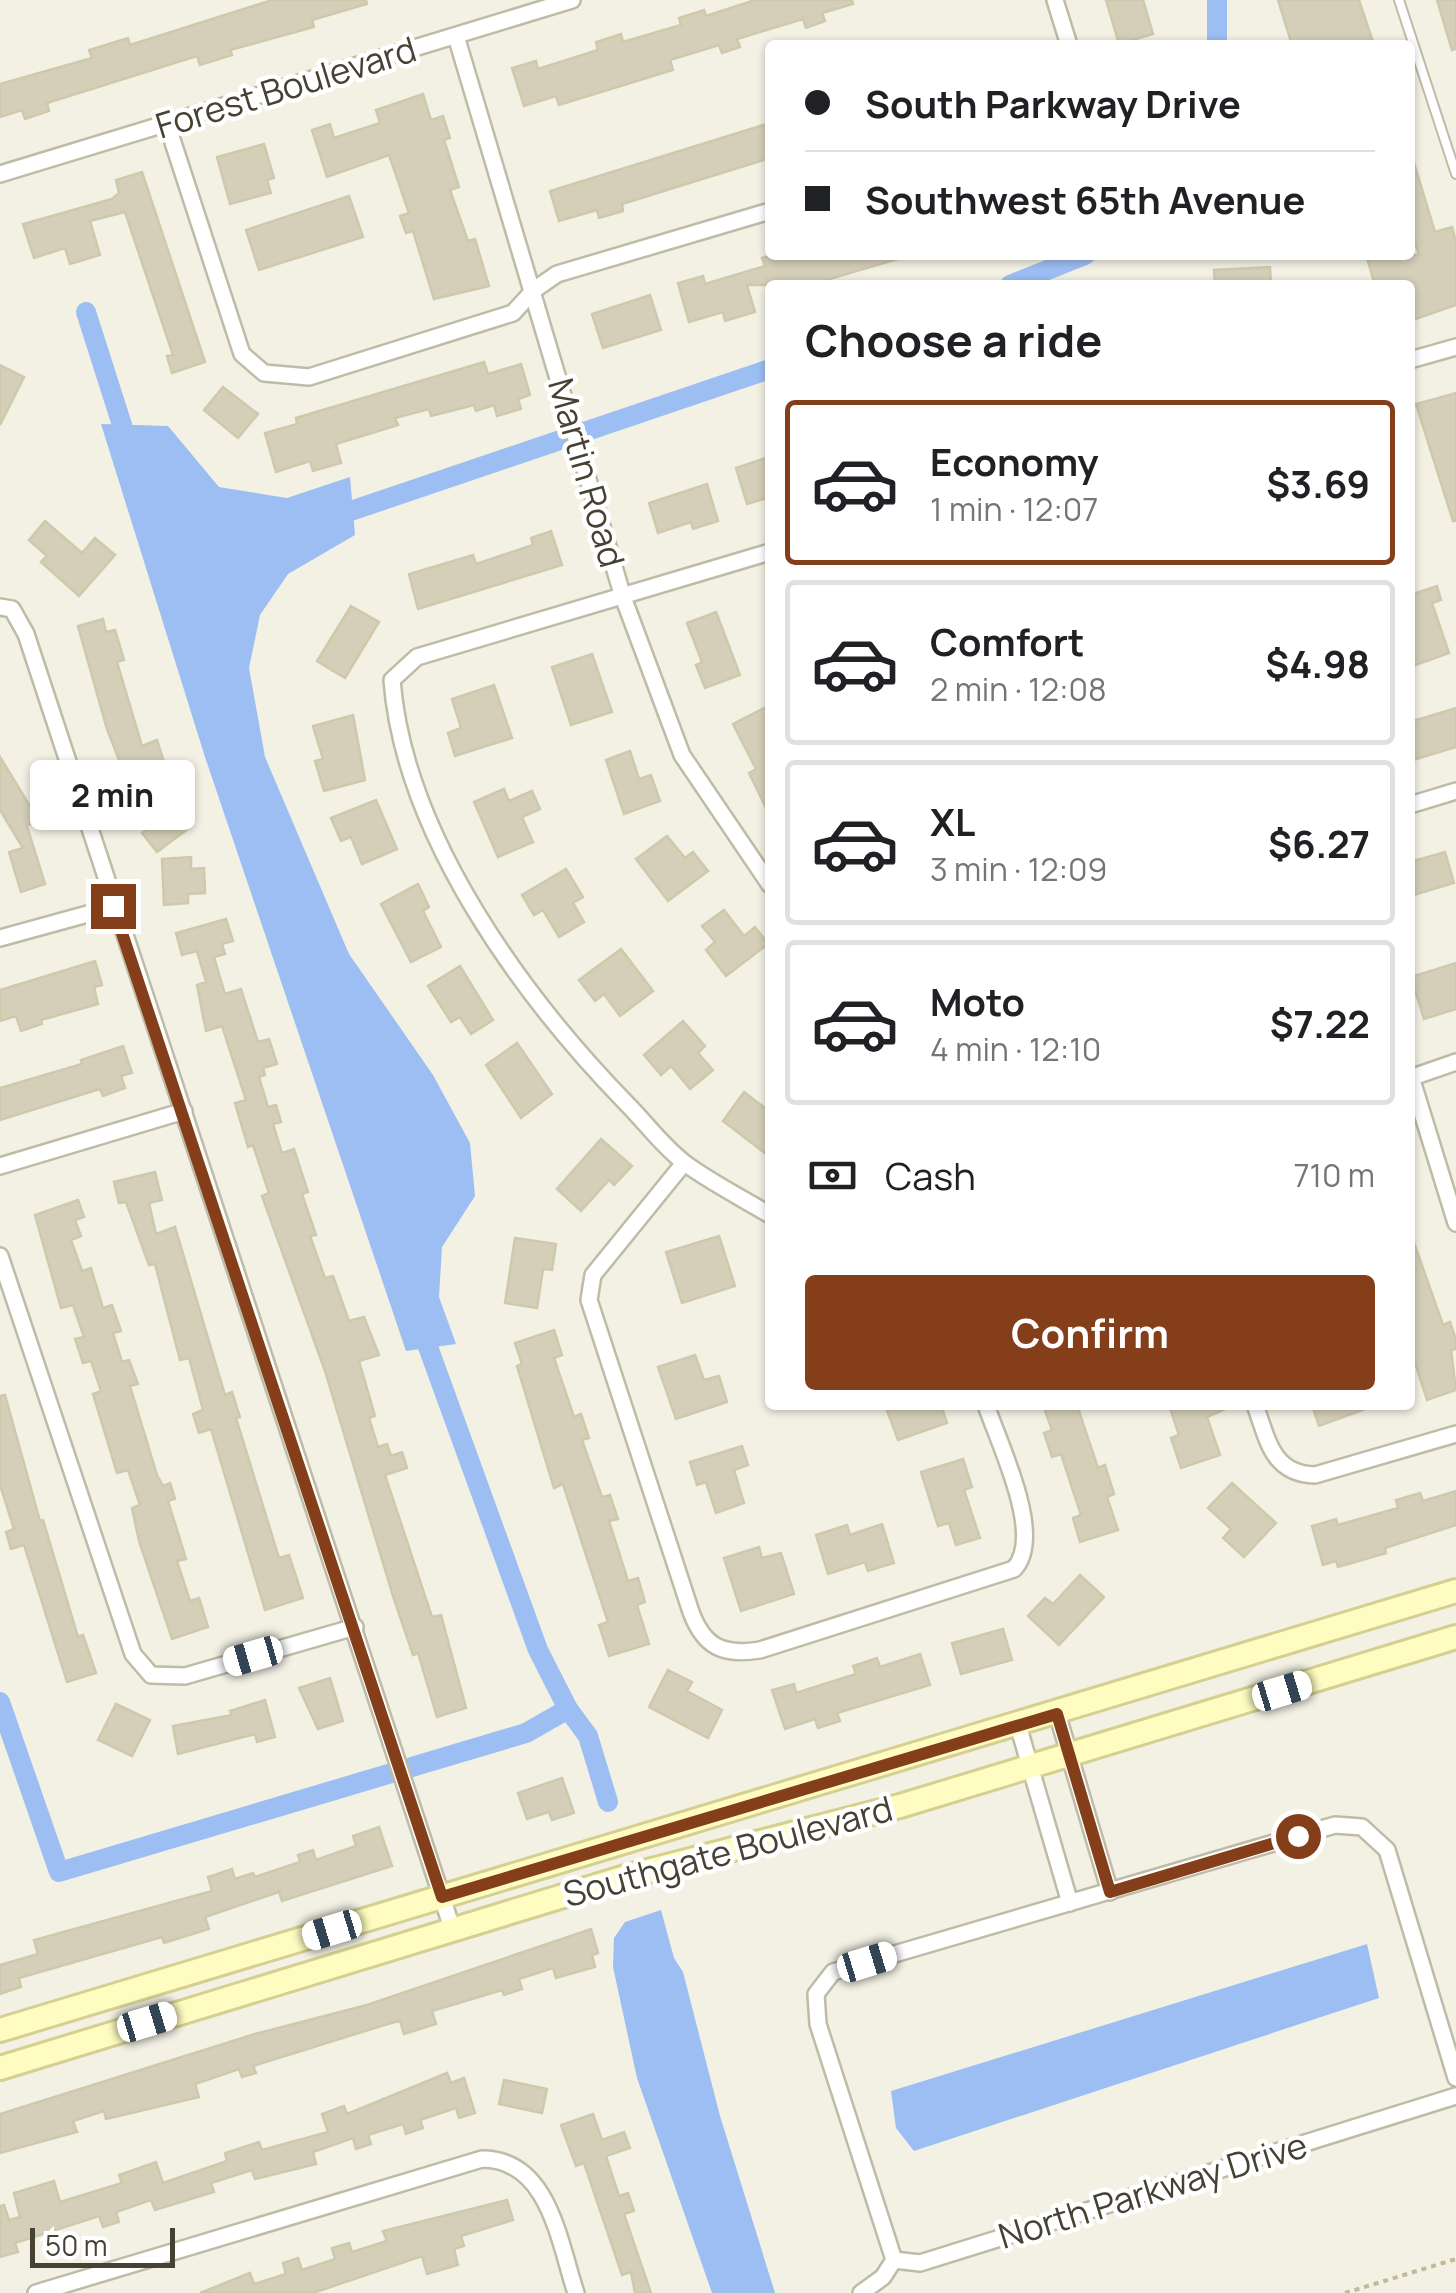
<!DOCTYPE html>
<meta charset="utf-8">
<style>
body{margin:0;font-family:Manrope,sans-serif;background:#f2f2f2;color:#202124;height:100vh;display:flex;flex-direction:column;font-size:38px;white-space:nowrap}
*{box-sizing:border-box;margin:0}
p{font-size:32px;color:#757577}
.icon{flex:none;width:55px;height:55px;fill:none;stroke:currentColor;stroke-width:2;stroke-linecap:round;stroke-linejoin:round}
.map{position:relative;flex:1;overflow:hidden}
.drawer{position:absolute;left:765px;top:280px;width:650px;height:1130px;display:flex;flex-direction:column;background:#fff;border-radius:10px;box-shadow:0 2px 8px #0004}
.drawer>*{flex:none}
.hud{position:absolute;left:765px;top:40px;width:650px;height:220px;border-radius:10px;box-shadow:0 2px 8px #0004;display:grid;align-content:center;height:220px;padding:0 40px;background:#fff}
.scale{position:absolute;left:30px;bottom:25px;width:145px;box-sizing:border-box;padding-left:10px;border:5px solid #454133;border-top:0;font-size:28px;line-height:35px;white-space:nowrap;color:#454133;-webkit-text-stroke:8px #fff;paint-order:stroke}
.end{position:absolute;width:45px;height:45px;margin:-22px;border:12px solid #843e1a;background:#fff;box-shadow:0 0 0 5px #fff}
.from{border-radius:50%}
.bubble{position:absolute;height:70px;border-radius:10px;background:#fff;box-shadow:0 2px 8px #0004;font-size:32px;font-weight:700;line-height:70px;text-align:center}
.car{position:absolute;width:30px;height:60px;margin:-30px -15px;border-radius:12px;box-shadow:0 0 8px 2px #0007;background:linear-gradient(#fff 24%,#345 0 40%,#fff 0 76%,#345 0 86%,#fff 0)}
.hud b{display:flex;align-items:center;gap:35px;height:95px;font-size:38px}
.hud b+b{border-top:2px solid #e0e0e0}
.hud i{width:25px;height:25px;background:#202124}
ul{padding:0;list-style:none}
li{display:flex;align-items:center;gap:30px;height:165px;margin:0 20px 15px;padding:0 20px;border:5px solid #e0e0e0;border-radius:10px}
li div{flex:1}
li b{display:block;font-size:38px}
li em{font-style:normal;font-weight:700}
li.current{border-color:#843e1a}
li>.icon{width:90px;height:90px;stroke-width:1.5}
h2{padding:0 40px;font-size:45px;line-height:120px}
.pay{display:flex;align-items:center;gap:25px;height:110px;padding:0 40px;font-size:38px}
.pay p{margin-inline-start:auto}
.primary-button{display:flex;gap:20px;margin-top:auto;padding:20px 40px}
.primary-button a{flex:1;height:115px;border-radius:10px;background:#843e1a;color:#fff;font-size:40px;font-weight:700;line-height:115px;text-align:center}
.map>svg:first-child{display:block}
.water{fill:#9cbef3}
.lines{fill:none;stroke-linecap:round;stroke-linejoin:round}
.canal{stroke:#9cbef3;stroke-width:20}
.building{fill:#d5cfb9;stroke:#cfc9ac;stroke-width:2.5}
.lane-casing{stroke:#bebba6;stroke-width:12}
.street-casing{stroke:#bebba6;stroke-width:20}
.secondary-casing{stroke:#d5d091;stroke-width:28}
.path{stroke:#c0ba97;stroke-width:4;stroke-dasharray:5 5;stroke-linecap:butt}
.lane{stroke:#fff;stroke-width:8}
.street{stroke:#fff;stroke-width:15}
.secondary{stroke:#fffcc1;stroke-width:22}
.route{stroke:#843e1a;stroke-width:12}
.labels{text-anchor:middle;stroke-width:9;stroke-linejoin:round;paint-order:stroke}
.street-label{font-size:35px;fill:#454133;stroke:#fff}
</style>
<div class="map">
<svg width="1456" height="2293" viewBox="0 0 1456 2293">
<rect width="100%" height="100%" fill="#f3f1e4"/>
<g class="water">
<path d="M101 424 168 426 219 487 287 498 350 477 355 535 288 574 260 615 249 668 265 757 349 954 433 1075 470 1143 475 1196 442 1247 439 1297 456 1344 406 1351 205 757Z"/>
<path d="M661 1910 674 1958 683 1972 720 2116 775 2293H712L637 2078 613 1967 614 1938 625 1922Z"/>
<path d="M1367 1944 1379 1998 914 2151 896 2128 891 2091Z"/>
</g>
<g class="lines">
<g class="canal">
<path d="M1217 0V45"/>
<path d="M1010 285 1085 255"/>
<path d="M86 312 130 450"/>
<path d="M327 519 770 369"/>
<path d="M419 1322 538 1650 568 1709 588 1736 608 1802"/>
<path d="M0 1702 59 1872 526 1733 568 1709"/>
</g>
</g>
<g class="building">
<path d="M272 0H366L367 4 312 20 314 27 230 50 232 55 200 65 197 56 47 103 49 111 25 119 22 110 0 117V84L92 58 89 50 128 38 130 45Z"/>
<path d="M755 0H852L853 4 822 13 825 21 806 28 803 19 737 39 740 47 722 53 719 45 670 60 673 70 559 105 556 96 524 106 512 68 536 61 538 69 598 50 596 42 621 34 623 42 681 25 679 18 704 10 706 16Z"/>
<path d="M1106 0H1143L1153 34 1119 44Z"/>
<path d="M1278 0H1359L1374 45H1292Z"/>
<path d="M1437 0H1456V49L1452 50Z"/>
<path d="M423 94 431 120 443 116 450 138 444 140 459 187 450 190 468 241 475 239 489 286 434 299 413 231 406 233 400 216 409 213 389 155 327 177 312 130 330 124 334 138 380 123 376 110Z"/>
<path d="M770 123V158L622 204 623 211 599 218 597 210 559 221 550 191Z"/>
<path d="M264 144 274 178 267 180 271 193 230 204 217 157Z"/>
<path d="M1414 163 1435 232 1452 227 1456 242V305L1410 321V285H1375L1366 255H1419L1410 226Z"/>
<path d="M142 172 205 362 172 373 167 356 173 355 125 212 90 221 100 255 70 264 65 248 34 258 23 224 112 199 119 193 116 180Z"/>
<path d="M349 196 363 237 259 270 246 230Z"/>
<path d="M772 255H897L898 259 826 280 828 285H747L755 312 725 321 723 312 689 322 678 283 703 276 705 284 765 266 762 258Z"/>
<path d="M1270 267 1271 285H1215L1214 270Z"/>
<path d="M650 295 661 330 603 348 592 314Z"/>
<path d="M484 362 488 374 521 364 530 395 518 399 521 409 497 416 494 405 476 411 474 405 431 416 429 409 395 418 398 425 336 444 341 463 313 471 310 461 276 472 265 433 297 424 296 418Z"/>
<path d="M0 365 24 377 0 425Z"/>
<path d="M223 387 258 414 238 438 204 410Z"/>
<path d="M1456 393V521H1453L1416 404Z"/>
<path d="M766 458 770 497 747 504 736 468Z"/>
<path d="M707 484 718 521 693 529 691 522 658 533 649 503Z"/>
<path d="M45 521 82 553 95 538 115 555 79 596 41 562 47 556 29 540Z"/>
<path d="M551 531 562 565 418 609 409 574 473 555 476 564 533 545 531 538Z"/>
<path d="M1437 586 1441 600 1432 603 1449 653 1410 667V595Z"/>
<path d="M351 606 379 622 345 678 317 661Z"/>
<path d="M716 612 740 675 705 688 696 665 702 662 687 623Z"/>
<path d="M103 619 106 632 115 630 124 660 117 662 142 746 157 740 168 775 130 788 107 729 78 626Z"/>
<path d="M592 654 612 712 571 725 552 667Z"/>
<path d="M494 685 512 738 455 756 448 733 461 728 452 699Z"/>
<path d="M770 705V816L749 773 756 769 733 724Z"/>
<path d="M1456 708V747L1410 761V722Z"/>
<path d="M353 715 365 780 324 791 315 761 323 759 313 726Z"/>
<path d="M630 751 639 779 651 775 660 801 624 814 606 760Z"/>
<path d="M0 757 38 819 27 826 45 884 21 892 9 852 23 848 0 810Z"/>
<path d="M504 789 509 801 532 791 540 809 522 817 533 842 498 857 474 802Z"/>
<path d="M165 796 189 828 157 852 142 833 152 825 143 813Z"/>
<path d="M376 800 397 849 362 864 351 837 341 841 331 818Z"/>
<path d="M667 836 685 858 693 852 708 871 668 901 636 859Z"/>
<path d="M1445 852 1454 883 1410 896V862Z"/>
<path d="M191 857V869L204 868 205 893 188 894V903L164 905 162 859Z"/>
<path d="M566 869 583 897 573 903 584 922 559 937 543 910 534 915 522 895Z"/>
<path d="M418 884 429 907 423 911 441 947 411 962 381 904Z"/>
<path d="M724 910 744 936 755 927 768 944 726 976 706 950 715 942 702 926Z"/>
<path d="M226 919 233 941 222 944 225 954 214 957 225 994 241 989 258 1042 269 1039 277 1064 263 1068 265 1075 259 1077 268 1107 276 1105 281 1122 273 1124 282 1153 294 1149 308 1192 302 1194 316 1235 310 1236 325 1278 333 1276 349 1321 364 1317 379 1355 359 1361 375 1416 369 1418 378 1447 387 1444 391 1456 402 1452 407 1468 385 1475 432 1617 441 1615 466 1708 437 1717 418 1653 413 1655 393 1596 325 1371 262 1196 269 1193 253 1145 248 1147 235 1103 246 1100 222 1026 206 1031 197 985 206 982 197 951 182 955 176 933Z"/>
<path d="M621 949 653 991 620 1016 604 994 595 1001 579 980Z"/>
<path d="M95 961 102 985 94 987 98 1004 41 1020 42 1024 21 1031 16 1016 0 1021V990Z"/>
<path d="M1456 963V1009L1424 1019 1411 977Z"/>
<path d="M460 966 493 1020 471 1034 460 1017 451 1022 428 986Z"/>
<path d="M683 1021 705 1046 698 1053 713 1070 690 1089 671 1066 661 1075 644 1055Z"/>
<path d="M517 1043 552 1094 521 1118 486 1065Z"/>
<path d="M123 1046 132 1073 121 1076 125 1088 103 1096 100 1089 0 1120V1088L82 1064 81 1060Z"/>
<path d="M744 1092 770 1112V1157L723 1121Z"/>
<path d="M601 1139 632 1166 614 1185 609 1180 581 1211 557 1189Z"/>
<path d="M155 1172 162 1200 149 1203 156 1234 175 1227 225 1395 232 1392 240 1417 236 1418 279 1558 289 1555 303 1598 265 1610 211 1429 199 1433 193 1414 203 1410 189 1358 180 1360 155 1264 149 1265 126 1202 119 1203 114 1182Z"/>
<path d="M78 1200 84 1217 75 1220 81 1236 71 1240 82 1271 91 1268 103 1308 112 1305 121 1331 113 1333 122 1362 129 1360 138 1384 130 1386 157 1475 163 1486 170 1483 175 1499 168 1501 186 1559 177 1561 190 1601 199 1598 208 1627 172 1639 139 1541 132 1508 140 1505 128 1470 117 1473 93 1394 101 1391 91 1361 83 1363 75 1339 84 1337 73 1305 61 1308 35 1215Z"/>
<path d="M719 1236 735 1286 682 1303 666 1252Z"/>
<path d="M515 1238 556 1244 552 1270 543 1269 537 1308 505 1303Z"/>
<path d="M1413 1240 1443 1325 1450 1322 1456 1340V1349L1451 1350 1456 1390 1427 1400 1410 1347Z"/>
<path d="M554 1330 562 1355 554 1358 574 1417 581 1414 589 1438 582 1440 602 1497 610 1495 618 1519 609 1521 628 1581 638 1578 645 1602 637 1605 649 1644 609 1656 599 1625 608 1622 584 1549 563 1484 554 1488 517 1366 522 1364 515 1343Z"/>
<path d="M695 1355 704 1380 719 1376 727 1402 676 1419 658 1367Z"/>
<path d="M5 1395 40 1521 43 1520 78 1637 83 1635 96 1673 67 1682 24 1545 11 1549 6 1532 14 1529 0 1485V1396Z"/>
<path d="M885 1405H941L947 1423 898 1440Z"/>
<path d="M1043 1405H1077L1098 1468 1105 1465 1114 1494 1107 1497 1118 1530 1080 1542 1073 1518 1081 1515 1061 1454 1052 1457 1044 1433 1052 1430Z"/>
<path d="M1169 1405H1234L1207 1417 1220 1455 1181 1468 1171 1438 1179 1435Z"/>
<path d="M1312 1405H1371V1407L1319 1426Z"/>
<path d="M742 1446 748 1465 734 1470 744 1503 716 1513 706 1482 697 1485 690 1462Z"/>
<path d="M963 1459 972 1487 964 1490 980 1538 956 1545 949 1523 938 1526 921 1472Z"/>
<path d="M1232 1483 1276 1523 1244 1557 1223 1538 1231 1529 1208 1508Z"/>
<path d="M1456 1491V1525L1385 1548 1386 1553 1338 1567 1336 1561 1323 1565 1312 1526 1336 1519 1338 1525 1398 1508 1396 1500 1420 1493 1423 1501Z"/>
<path d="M882 1524 894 1563 868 1571 865 1562 828 1574 816 1535 847 1525 850 1535Z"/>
<path d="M759 1547 762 1558 781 1553 794 1594 741 1611 724 1558Z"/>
<path d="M1080 1575 1104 1597 1059 1645 1028 1616 1045 1598 1053 1604Z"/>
<path d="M1003 1629 1012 1660 961 1674 952 1643Z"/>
<path d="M920 1654 930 1685 837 1713 840 1721 818 1728 815 1719 785 1729 772 1690 794 1684 796 1693 856 1674 853 1666 877 1658 880 1667Z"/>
<path d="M668 1670 692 1682 687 1691 722 1710 708 1738 649 1707Z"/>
<path d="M330 1678 343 1721 318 1729 299 1688Z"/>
<path d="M265 1700 275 1737 257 1742 255 1734 178 1754 173 1726 232 1715 230 1711Z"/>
<path d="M116 1704 150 1720 132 1756 98 1740Z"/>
<path d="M562 1778 574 1813 552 1820 549 1812 527 1819 518 1793Z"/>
<path d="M379 1827 392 1866 282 1901 279 1892 205 1917 209 1929 164 1943 162 1937 19 1978 21 1987 0 1994V1965L38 1954 34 1940 212 1891 208 1877 232 1869 235 1879 253 1873 255 1877 300 1862 298 1855 313 1850 316 1860 356 1846 353 1836Z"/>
<path d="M591 1929 598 1953 592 1955 595 1967 556 1978 553 1968 519 1979 522 1989 504 1995 502 1990 432 2011 436 2024 404 2034 400 2021 391 2023 253 2066 256 2073 242 2077 239 2069 195 2084 199 2097 106 2119 104 2111 73 2121 77 2132 0 2153V2114L255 2034 367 2005Z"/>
<path d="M447 2073 451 2083 464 2078 475 2113 459 2118 456 2108 420 2120 423 2128 406 2134 403 2124 368 2135 371 2144 356 2149 353 2138 313 2152 316 2164 255 2179 252 2170 211 2183 214 2192 155 2210 151 2200 116 2212 119 2222 103 2227 99 2216 15 2243 18 2252 0 2257V2206L4 2205 9 2220 20 2217 14 2193 54 2181 60 2202 122 2183 119 2175 156 2162 163 2183 227 2161 225 2153 259 2142 262 2150 328 2132 322 2114 344 2106 347 2114Z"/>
<path d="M504 2080 547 2089 542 2113 499 2104Z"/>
<path d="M593 2114 602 2140 624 2132 630 2148 606 2156 619 2196 628 2193 634 2211 624 2214 651 2293H635L631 2272 622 2275 584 2163 576 2166 561 2125Z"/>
<path d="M507 2200 513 2220 461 2236 464 2246 454 2249 458 2265 427 2274 422 2256 313 2293H200L250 2273 254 2284 286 2274 283 2263 298 2258 302 2270 335 2259 332 2248 349 2243 352 2252 387 2241 383 2231Z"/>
</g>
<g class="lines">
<defs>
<path id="lane" d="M1399 0 1456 174"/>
<g id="street">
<path d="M1055 0 1069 45"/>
<path d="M456 36 623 597 682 755 770 885"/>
<path d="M167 124 242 354 264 373 309 377 513 313 534 290 557 274 770 211"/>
<path d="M0 174 572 0"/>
<path d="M1410 360 1456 347"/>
<path d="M770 552 417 657 392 680C404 835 522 996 627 1104 646 1123 664 1148 686 1164 712 1183 742 1198 770 1215"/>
<path d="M0 607 12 609 26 634 453 1931"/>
<path d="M1410 805 1456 791"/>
<path d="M0 938 113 907"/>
<path d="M1411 1077 1456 1223"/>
<path d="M1410 1078 1456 1062"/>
<path d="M684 1163 593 1275 589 1300 691 1612C704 1647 723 1656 760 1650L1014 1569C1045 1536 999 1444 986 1405"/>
<path d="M0 1166 184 1111"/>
<path d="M0 1256 133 1654 151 1675 185 1676 355 1627"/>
<path d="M1255 1405C1268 1440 1272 1474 1315 1475L1456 1434"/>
<path d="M1057 1713 1110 1892"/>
<path d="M1018 1725 1070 1903"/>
<path d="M894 2260 818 2024 816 1994 833 1972 1335 1825 1362 1827 1387 1850 1456 2078"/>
<path d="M36 2293 482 2159C549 2159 559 2242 576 2293"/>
<path d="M861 2293 883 2277 894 2260 920 2263 1456 2096"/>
</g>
<g id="secondary">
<path d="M0 2030 1456 1591"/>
<path d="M0 2068 632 1875 900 1806 1456 1637"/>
</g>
</defs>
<use href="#lane" class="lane-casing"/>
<use href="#street" class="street-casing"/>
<use href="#secondary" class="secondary-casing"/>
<path class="path" d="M1345 2293 1456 2259"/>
<use href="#lane" class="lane"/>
<use href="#street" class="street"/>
<use href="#secondary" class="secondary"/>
</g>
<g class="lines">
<path class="route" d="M113 906 442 1897 1057 1714 1110 1892 1298 1836"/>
</g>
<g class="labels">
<g class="street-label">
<text transform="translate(286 88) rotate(-17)" y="12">Forest Boulevard</text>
<text transform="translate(586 473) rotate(74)" y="12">Martin Road</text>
<text transform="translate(728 1852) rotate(-15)" y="12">Southgate Boulevard</text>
<text transform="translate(1153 2191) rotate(-17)" y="12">North Parkway Drive</text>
</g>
</g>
</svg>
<div class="scale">50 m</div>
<i class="end from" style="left:1298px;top:1836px"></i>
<i class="end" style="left:113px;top:906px"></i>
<div class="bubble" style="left:30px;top:760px;width:165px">2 min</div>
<i class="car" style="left:253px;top:1656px;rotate:254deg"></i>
<i class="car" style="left:1282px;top:1691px;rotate:73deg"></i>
<i class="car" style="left:332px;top:1930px;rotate:253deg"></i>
<i class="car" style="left:867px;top:1962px;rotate:73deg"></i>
<i class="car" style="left:147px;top:2022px;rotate:73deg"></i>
<div class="hud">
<b><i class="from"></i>South Parkway Drive</b>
<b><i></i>Southwest 65th Avenue</b>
</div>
<section class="drawer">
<h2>Choose a ride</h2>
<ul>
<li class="current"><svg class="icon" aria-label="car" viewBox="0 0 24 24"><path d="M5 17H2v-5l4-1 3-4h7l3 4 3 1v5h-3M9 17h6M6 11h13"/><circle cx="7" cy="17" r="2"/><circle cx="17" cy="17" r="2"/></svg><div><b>Economy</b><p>1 min · 12:07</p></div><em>$3.69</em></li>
<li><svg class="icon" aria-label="car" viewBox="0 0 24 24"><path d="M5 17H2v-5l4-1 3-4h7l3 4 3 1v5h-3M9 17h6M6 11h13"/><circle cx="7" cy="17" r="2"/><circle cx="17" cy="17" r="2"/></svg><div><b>Comfort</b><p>2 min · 12:08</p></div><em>$4.98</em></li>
<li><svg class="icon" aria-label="car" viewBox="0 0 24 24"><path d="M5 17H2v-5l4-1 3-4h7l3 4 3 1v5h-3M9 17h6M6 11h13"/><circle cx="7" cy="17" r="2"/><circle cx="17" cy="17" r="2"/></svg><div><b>XL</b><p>3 min · 12:09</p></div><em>$6.27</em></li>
<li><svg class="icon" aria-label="car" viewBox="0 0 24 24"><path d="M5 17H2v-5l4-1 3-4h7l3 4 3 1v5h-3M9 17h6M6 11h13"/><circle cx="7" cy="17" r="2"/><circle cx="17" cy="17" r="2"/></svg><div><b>Moto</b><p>4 min · 12:10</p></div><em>$7.22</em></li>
</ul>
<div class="pay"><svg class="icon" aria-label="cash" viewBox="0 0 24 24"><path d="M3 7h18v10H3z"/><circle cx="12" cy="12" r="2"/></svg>Cash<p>710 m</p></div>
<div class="primary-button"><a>Confirm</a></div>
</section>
</div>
